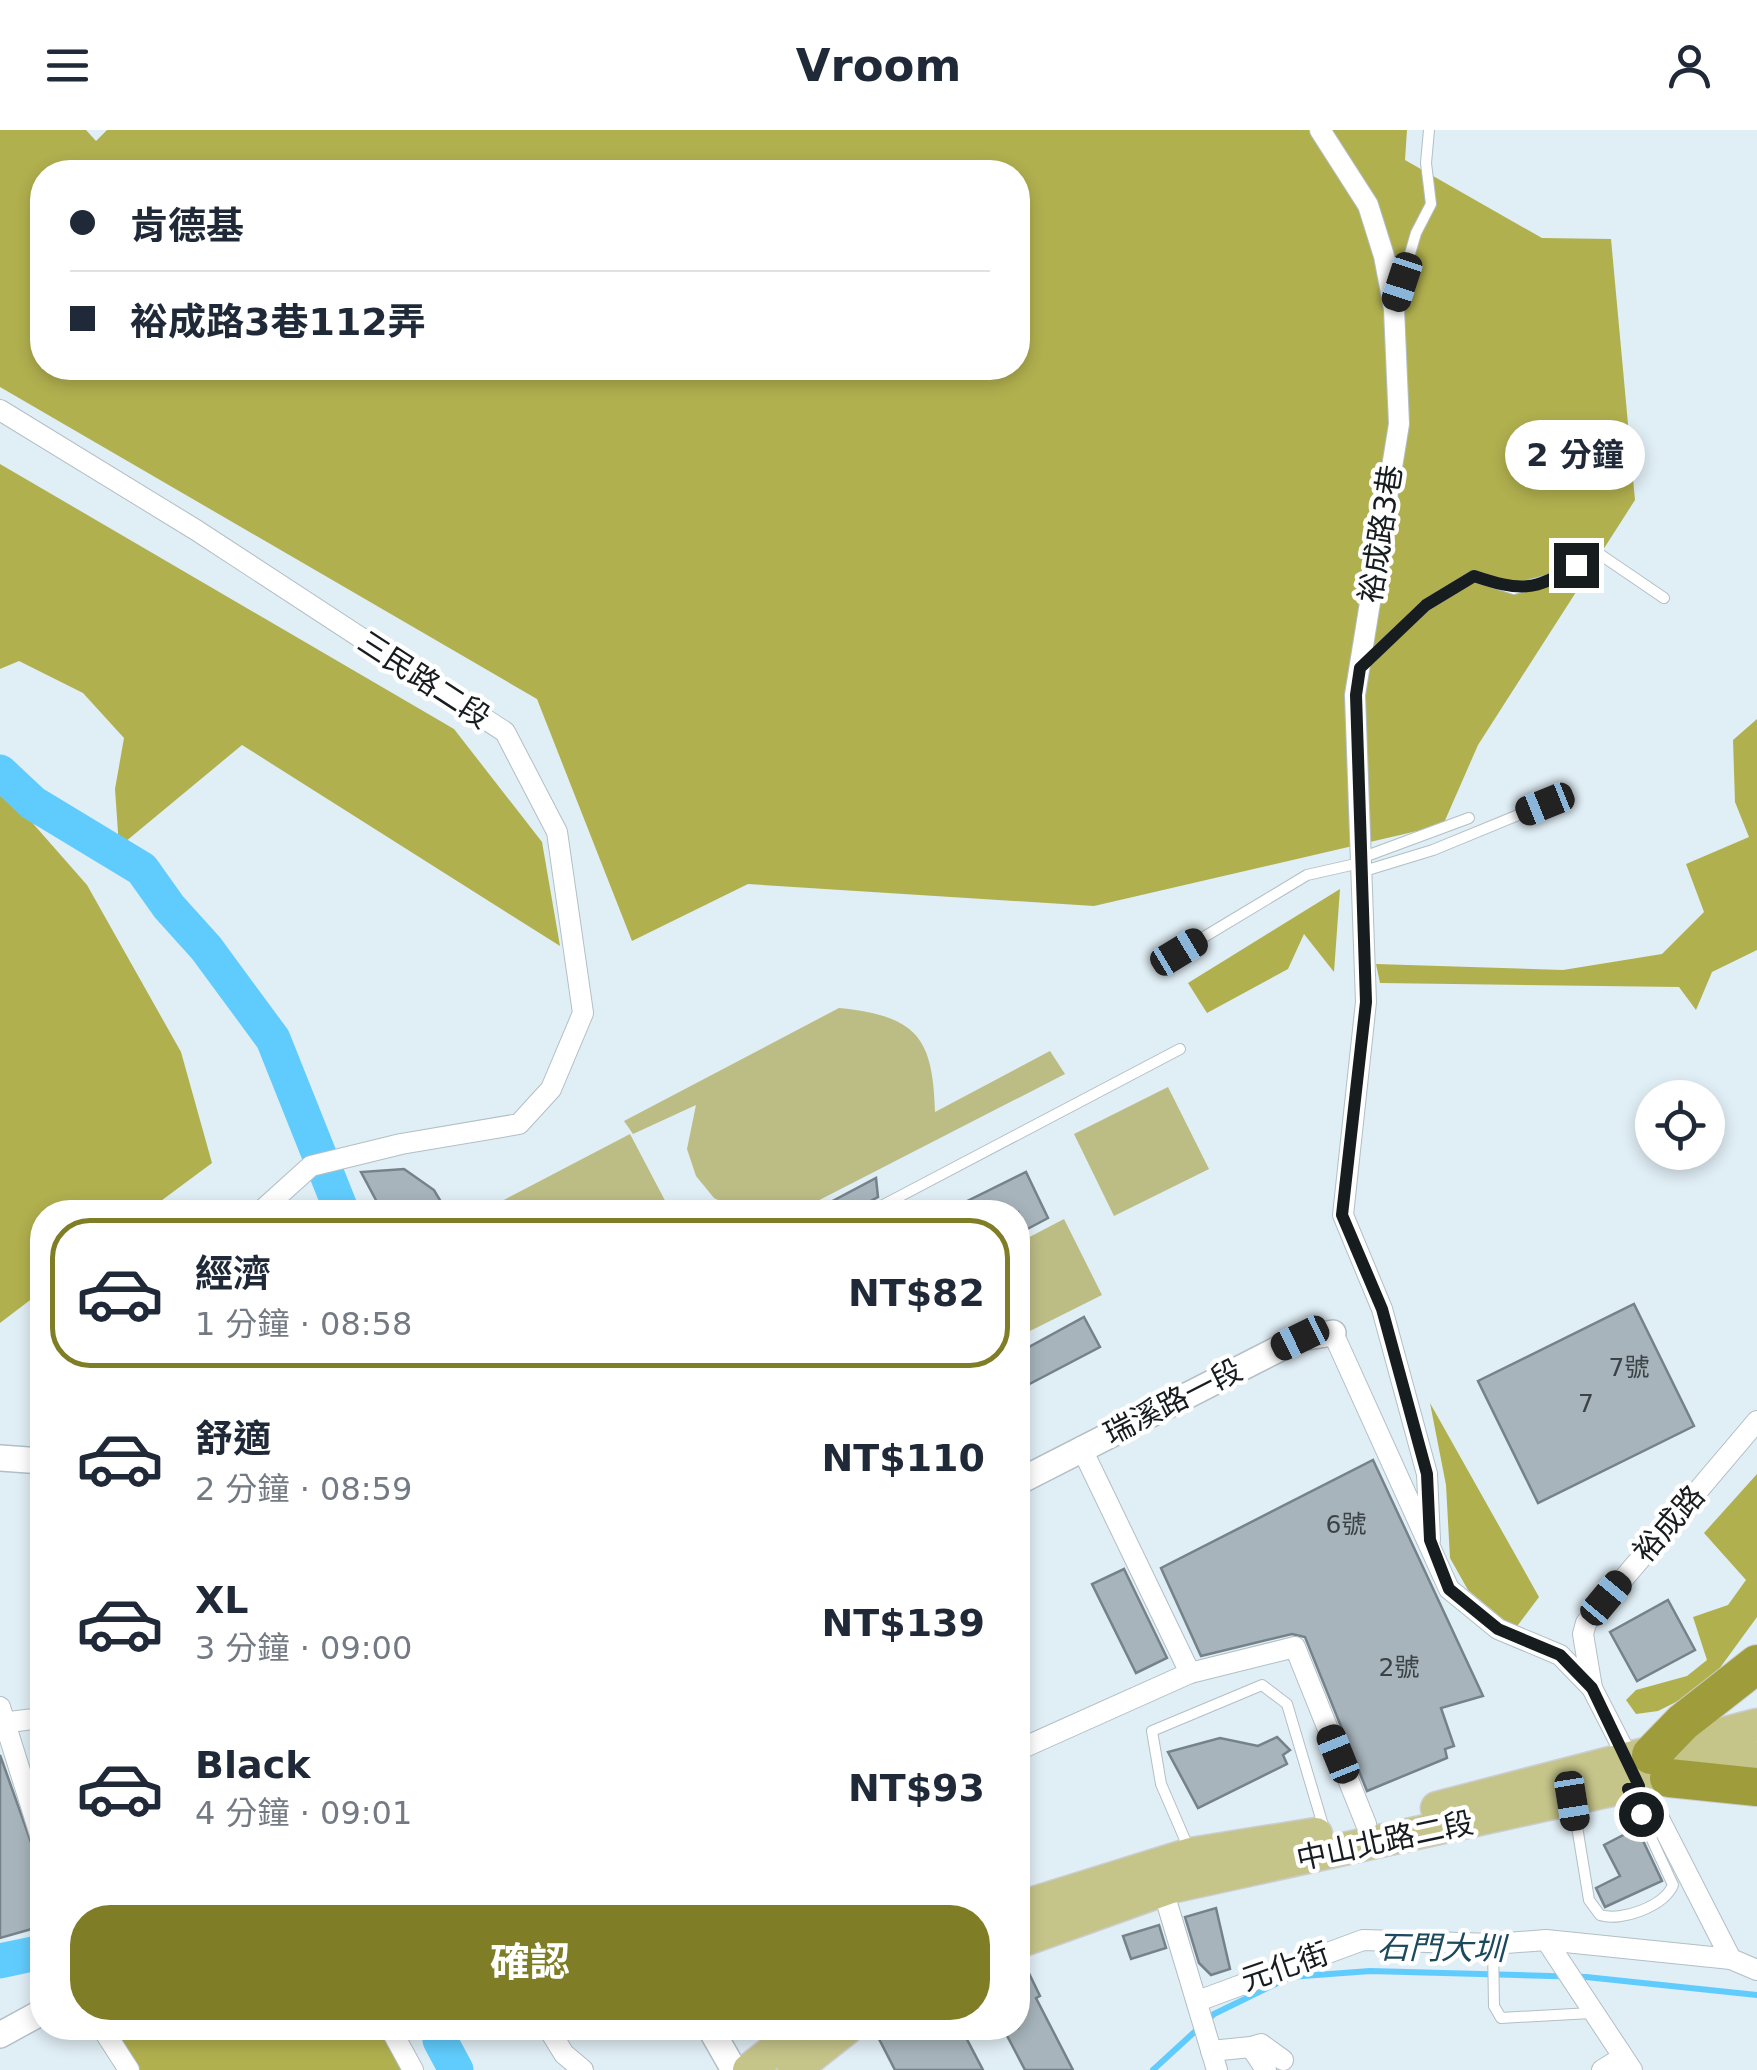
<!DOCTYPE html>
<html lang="zh-TW">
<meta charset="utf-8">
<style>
body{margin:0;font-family:"DejaVu Sans","Noto Sans TC",sans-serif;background:#f6f6f7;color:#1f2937;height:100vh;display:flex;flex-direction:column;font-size:38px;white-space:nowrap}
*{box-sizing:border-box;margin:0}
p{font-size:32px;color:#747a83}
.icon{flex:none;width:55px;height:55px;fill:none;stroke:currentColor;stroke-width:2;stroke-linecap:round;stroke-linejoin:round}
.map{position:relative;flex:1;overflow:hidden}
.sheet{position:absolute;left:30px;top:1070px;width:1000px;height:840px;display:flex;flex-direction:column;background:#fff;border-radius:40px;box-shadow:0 5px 15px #0003}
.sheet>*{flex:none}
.hud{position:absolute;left:30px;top:30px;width:1000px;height:220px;border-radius:40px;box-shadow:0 5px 15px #0003;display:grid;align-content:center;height:220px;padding:0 40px;background:#fff}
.buttons{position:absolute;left:1635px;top:950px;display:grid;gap:20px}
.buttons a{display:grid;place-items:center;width:90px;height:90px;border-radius:50%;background:#fff;box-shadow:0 5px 15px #0003;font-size:50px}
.end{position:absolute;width:45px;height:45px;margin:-22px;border:12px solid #171c1f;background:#fff;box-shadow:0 0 0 5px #fff}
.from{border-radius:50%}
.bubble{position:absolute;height:70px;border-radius:35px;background:#fff;box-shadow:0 5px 15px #0003;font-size:32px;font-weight:700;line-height:70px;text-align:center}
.car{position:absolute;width:30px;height:60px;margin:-30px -15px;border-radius:12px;box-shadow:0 0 8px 2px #0007;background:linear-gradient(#222 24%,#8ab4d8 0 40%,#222 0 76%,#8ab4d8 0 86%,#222 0)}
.hud b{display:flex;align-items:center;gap:35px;height:95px;font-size:38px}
.hud b+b{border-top:2px solid #e0e1e3}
.hud i{width:25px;height:25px;background:#1f2937}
ul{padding:18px 0 0;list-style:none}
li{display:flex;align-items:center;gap:30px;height:150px;margin:0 20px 15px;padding:0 20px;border:5px solid transparent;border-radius:40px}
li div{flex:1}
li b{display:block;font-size:38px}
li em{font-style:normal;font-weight:700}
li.on{border-color:#7f7d25}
li>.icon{width:90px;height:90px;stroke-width:1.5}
.action{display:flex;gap:20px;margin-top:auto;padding:20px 40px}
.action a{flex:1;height:115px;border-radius:40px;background:#7f7d25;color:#fff;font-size:40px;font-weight:700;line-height:115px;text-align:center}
header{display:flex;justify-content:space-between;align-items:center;height:130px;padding:0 40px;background:#fff;font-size:45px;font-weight:700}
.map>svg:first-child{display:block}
.green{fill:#bcbc85}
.forest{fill:#b1b04f;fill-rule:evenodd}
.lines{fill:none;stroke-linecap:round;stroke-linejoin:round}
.stream{stroke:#60ccfd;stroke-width:6}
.river{stroke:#60ccfd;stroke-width:35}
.building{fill:#a7b4bb;stroke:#768289;stroke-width:2.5}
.service-casing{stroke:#b2bfc6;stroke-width:12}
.minor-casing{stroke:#b2bfc6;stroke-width:22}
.tertiary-casing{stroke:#b2bfc6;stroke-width:28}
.primary-casing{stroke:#cccdce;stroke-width:35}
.motorway-casing{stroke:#cccdce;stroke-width:40}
.service{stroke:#fff;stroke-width:10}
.minor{stroke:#fff;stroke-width:20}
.tertiary{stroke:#fff;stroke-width:25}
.primary{stroke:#c5c489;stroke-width:32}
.motorway{stroke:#9f9d3b;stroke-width:38}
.route{stroke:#171c1f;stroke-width:12}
.labels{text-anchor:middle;stroke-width:9;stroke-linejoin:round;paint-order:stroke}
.number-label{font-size:25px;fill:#3b4246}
.street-label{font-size:30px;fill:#171c1f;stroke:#fff}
.water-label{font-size:32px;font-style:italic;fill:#1b495d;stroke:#fff}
</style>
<header><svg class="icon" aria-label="menu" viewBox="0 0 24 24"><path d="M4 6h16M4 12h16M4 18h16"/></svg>Vroom<svg class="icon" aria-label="person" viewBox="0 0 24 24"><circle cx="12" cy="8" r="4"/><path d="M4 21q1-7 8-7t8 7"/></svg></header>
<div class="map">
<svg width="1757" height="1940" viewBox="0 0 1757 1940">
<rect width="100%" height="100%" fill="#e0eef5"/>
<g class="green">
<path d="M839 878C916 886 933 906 935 982L1050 921 1065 944 796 1082H740L714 1068 696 1046 687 1019 696 975 633 1004 624 991Z"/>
<path d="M1168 957 1209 1039 1114 1086 1074 1004Z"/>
<path d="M630 1004 671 1082H481Z"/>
<path d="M1064 1089 1102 1165 1018 1207V1113Z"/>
</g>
<g class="forest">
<path d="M0 0H86L96 11 107 0H1407L1405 30 1542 108 1611 109 1635 370 1478 615 1443 695 1094 776 748 754 632 811 537 569 0 257ZM42 42H1018V238H42Z"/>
<path d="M0 334 454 599 542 712 560 816 242 615 119 717 115 659 124 608 83 563 19 531 0 539Z"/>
<path d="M1757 589V820L1712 842 1696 880 1679 857 1380 853 1376 834 1563 840 1662 824 1704 782 1686 734 1749 707 1735 672 1733 610Z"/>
<path d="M0 656 87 755 181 922 212 1033 146 1082H42V1161L0 1193Z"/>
<path d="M1340 759 1334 842 1304 804 1288 839 1207 883 1188 853Z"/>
<path d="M1430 1273 1539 1467 1515 1499 1468 1460 1450 1428 1446 1355Z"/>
<path d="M1757 1344V1487L1706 1557 1658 1581 1636 1584 1626 1570 1636 1560 1687 1546 1707 1530 1693 1487 1728 1475 1746 1450 1704 1403Z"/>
<path d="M102 1898H390L413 1940H129Z"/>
</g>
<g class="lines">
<path class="stream" d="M1153 1940 1214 1884 1290 1847 1370 1841 1586 1847 1757 1865"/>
<g class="river">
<path d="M0 642 33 673 142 739 169 777 206 818 273 909 342 1082"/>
<path d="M0 1831 42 1822"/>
<path d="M443 1898 440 1910 456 1940"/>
</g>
</g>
<g class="building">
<path d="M404 1039 434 1060 447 1082H392L377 1072 361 1042Z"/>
<path d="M1026 1042 1048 1088 1018 1104V1082H945Z"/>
<path d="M876 1048 878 1067 850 1082H841L829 1073Z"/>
<path d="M1634 1174 1694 1296 1538 1373 1478 1251Z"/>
<path d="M1084 1187 1100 1217 1018 1260V1223Z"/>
<path d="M1373 1330 1483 1566 1441 1578 1454 1616 1445 1619 1447 1628 1367 1661 1305 1507 1292 1504 1201 1526 1161 1438Z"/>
<path d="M1124 1439 1167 1528 1136 1543 1092 1454Z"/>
<path d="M1668 1470 1695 1520 1637 1551 1610 1502Z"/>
<path d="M1277 1607 1290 1620 1283 1625 1287 1634 1198 1678 1168 1622 1220 1608 1258 1616Z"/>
<path d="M0 1625 42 1743V1796L0 1808Z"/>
<path d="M1637 1698 1662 1751 1605 1777 1596 1758 1620 1746 1604 1715Z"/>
<path d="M1216 1778 1230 1839 1211 1845 1199 1833 1185 1787Z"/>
<path d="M1159 1795 1166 1818 1131 1829 1123 1806Z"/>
<path d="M1023 1831 1040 1866 1036 1868 1073 1940H1025L1003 1898H1018V1832Z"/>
<path d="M896 1898H961L983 1940H895L878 1907Z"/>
</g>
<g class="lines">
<defs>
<g id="service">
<path d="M1396 172 1416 103 1431 74 1426 33 1429 0"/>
<path d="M1364 534 1426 475 1474 446 1514 459 1556 448 1595 421 1664 468"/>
<path d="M1361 728 1469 688"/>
<path d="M1361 742 1433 720 1545 674"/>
<path d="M1179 822 1307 745 1360 733"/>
<path d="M870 1082 1180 919"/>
<path d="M1573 1672 1589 1770 1600 1785C1622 1792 1664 1776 1673 1755L1629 1660"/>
<path d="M1189 1719 1161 1654 1152 1601 1262 1555 1287 1574 1325 1702"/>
<path d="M1493 1814 1494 1876 1501 1888 1591 1883"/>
</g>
<g id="minor">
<path d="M1320 0 1368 75 1384 126 1394 179 1399 294 1355 565 1366 872 1343 1085 1382 1179 1427 1344 1430 1410"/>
<path d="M0 280 196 400 505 602 557 702 583 883 551 959 519 994 401 1014 311 1036 260 1082"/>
<path d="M1333 1203 1449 1459 1498 1499 1560 1525 1592 1558 1731 1829 1757 1840"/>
<path d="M1081 1317 1190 1543"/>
<path d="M1592 1558 1583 1504 1586 1493 1757 1291"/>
<path d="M0 1577 42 1711"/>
<path d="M0 1593 42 1588"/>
<path d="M1018 1620 1190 1543 1295 1517 1366 1694"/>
<path d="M1163 1760 1217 1940"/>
<path d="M1546 1810 1632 1940"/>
<path d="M1206 1868 1363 1810 1493 1814 1546 1810 1731 1829"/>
<path d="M102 1898 129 1940"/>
<path d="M390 1898 413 1940"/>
<path d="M548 1898 564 1924 583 1940"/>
<path d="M1251 1917 1261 1914 1283 1930"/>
<path d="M1211 1921 1251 1917 1266 1940"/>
<path d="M1602 1940 1623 1927"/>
</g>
<g id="tertiary">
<path d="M0 1328 42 1331"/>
<path d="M1018 1352 1300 1208 1333 1203"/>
<path d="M710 1898 734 1940"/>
<path d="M0 1905 42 1882"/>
</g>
<g id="primary">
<path d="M1437 1678 1757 1595"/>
<path d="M1018 1778 1191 1724 1316 1704"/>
<path d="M1018 1812 1171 1757 1757 1628"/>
<path d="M749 1940 802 1898"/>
<path d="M794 1940 847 1898"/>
</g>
<g id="motorway">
<path d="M1651 1625 1683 1592 1757 1534"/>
<path d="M1669 1648 1757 1657"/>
</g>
</defs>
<use href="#service" class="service-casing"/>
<use href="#minor" class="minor-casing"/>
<use href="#tertiary" class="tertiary-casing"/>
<use href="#primary" class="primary-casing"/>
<use href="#motorway" class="motorway-casing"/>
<use href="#service" class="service"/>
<use href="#minor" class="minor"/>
<use href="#tertiary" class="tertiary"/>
<use href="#primary" class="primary"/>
<use href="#motorway" class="motorway"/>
</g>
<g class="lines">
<path class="route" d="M1576 435C1535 462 1519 461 1474 446L1426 475 1360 538 1356 565 1366 872 1342 1085 1382 1179 1427 1344 1430 1410 1449 1459 1498 1499 1560 1525 1592 1558 1639 1656 1628 1659 1641 1684"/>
</g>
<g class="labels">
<g class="number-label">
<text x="1629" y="1246">7號</text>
<text x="1586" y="1282">7</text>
<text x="1346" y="1403">6號</text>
<text x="1399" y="1546">2號</text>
</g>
<g class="street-label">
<text transform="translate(1381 404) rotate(-81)" y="10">裕成路3巷</text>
<text transform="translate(424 550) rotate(33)" y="10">三民路二段</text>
<text transform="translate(1173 1272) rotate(-27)" y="10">瑞溪路一段</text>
<text transform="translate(1669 1394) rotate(-49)" y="10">裕成路</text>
<text transform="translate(1385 1711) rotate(-12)" y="10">中山北路二段</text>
<text transform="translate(1285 1837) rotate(-19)" y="10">元化街</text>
</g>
<g class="water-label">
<text transform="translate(1441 1818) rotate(1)" y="11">石門大圳</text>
</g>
</g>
</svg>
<div class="buttons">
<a><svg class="icon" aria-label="locate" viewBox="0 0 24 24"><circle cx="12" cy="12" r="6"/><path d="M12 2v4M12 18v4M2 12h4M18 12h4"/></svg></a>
</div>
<i class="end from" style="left:1641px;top:1684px"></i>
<i class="end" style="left:1576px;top:435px"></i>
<div class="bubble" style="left:1505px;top:290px;width:140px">2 分鐘</div>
<i class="car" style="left:1402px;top:152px;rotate:198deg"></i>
<i class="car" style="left:1545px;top:674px;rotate:248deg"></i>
<i class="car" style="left:1179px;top:822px;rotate:59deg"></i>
<i class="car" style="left:1300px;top:1208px;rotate:244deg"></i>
<i class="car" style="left:1606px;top:1468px;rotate:40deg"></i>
<i class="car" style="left:1338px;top:1624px;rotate:338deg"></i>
<i class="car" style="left:1572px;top:1671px;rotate:171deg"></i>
<div class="hud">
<b><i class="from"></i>肯德基</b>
<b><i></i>裕成路3巷112弄</b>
</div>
<section class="sheet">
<ul>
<li class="on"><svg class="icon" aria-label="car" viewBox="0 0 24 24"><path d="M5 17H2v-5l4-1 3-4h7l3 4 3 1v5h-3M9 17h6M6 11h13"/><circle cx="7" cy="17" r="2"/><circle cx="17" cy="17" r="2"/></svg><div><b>經濟</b><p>1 分鐘 · 08:58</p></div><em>NT$82</em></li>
<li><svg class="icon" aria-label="car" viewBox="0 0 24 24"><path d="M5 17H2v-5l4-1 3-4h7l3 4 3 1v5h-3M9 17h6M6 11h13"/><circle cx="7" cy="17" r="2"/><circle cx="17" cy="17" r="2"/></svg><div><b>舒適</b><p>2 分鐘 · 08:59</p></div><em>NT$110</em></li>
<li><svg class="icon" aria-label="car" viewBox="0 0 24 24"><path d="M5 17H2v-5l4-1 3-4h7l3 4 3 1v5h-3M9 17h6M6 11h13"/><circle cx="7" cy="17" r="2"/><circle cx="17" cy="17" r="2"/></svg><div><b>XL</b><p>3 分鐘 · 09:00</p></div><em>NT$139</em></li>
<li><svg class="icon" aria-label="car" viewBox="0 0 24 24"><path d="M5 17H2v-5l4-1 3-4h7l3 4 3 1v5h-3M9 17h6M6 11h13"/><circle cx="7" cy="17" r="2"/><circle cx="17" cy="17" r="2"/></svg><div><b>Black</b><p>4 分鐘 · 09:01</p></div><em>NT$93</em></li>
</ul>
<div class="action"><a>確認</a></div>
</section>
</div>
